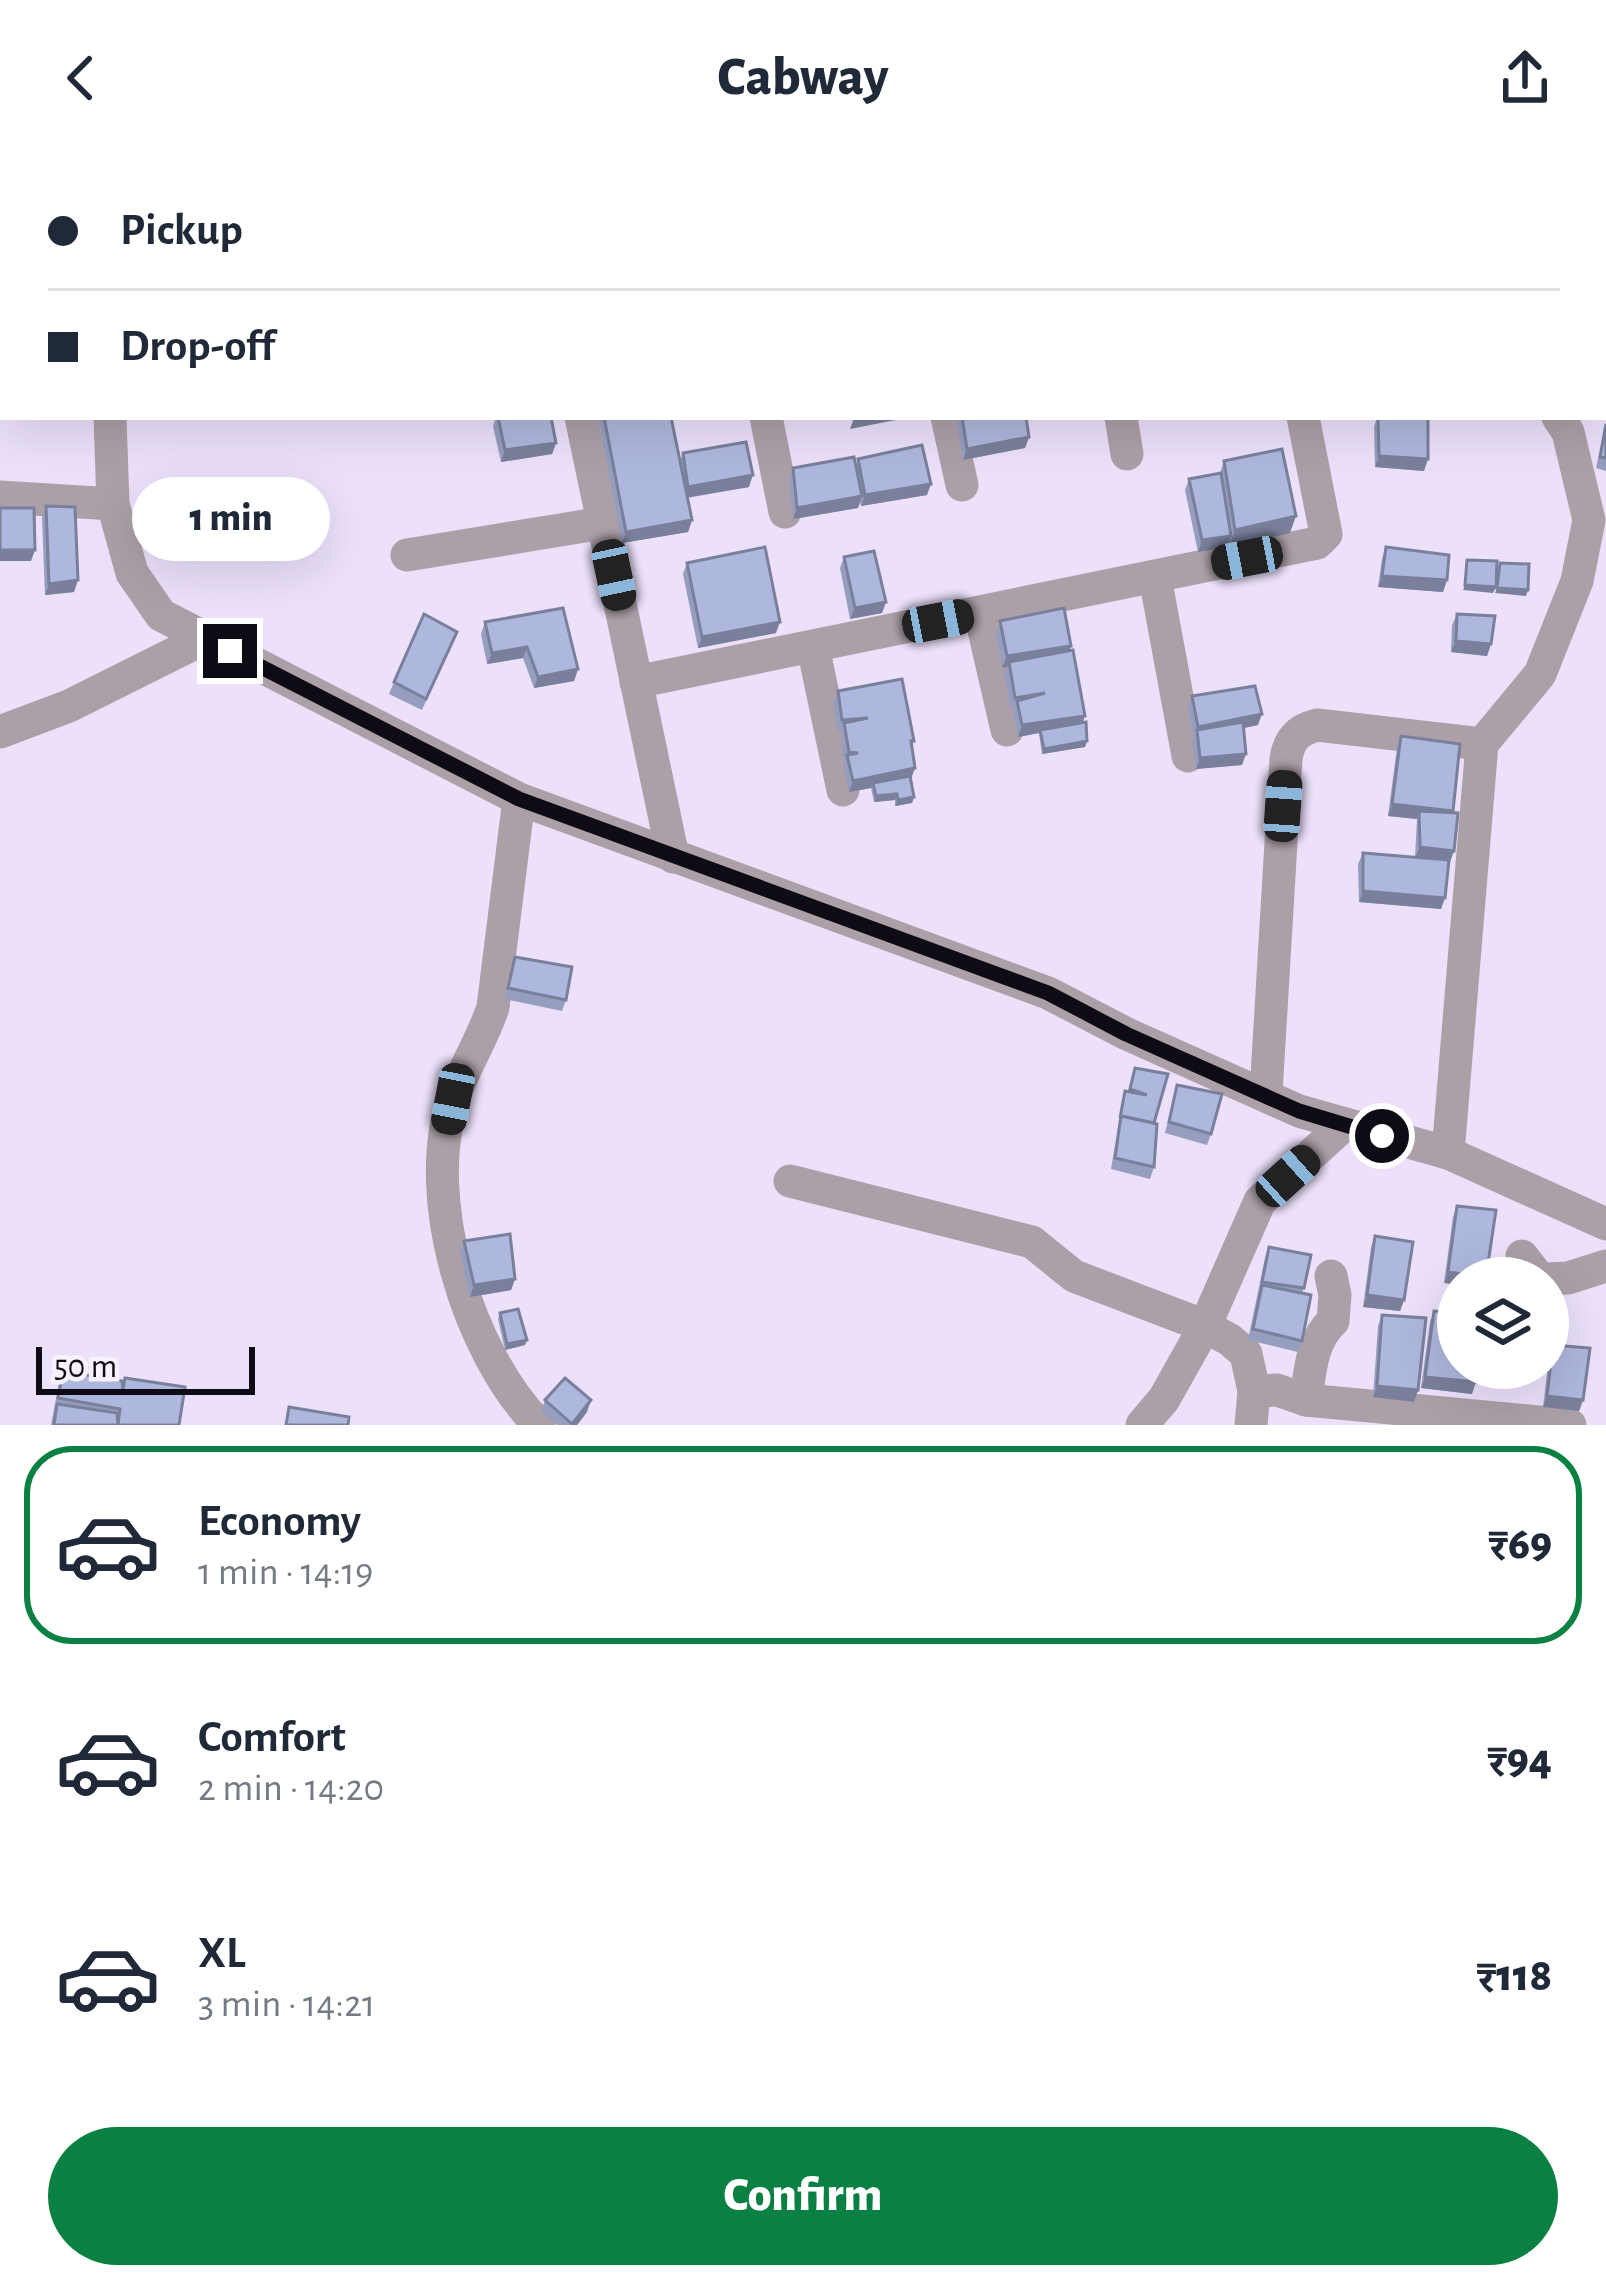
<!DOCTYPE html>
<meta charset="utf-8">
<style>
body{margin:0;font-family:"Alegreya Sans",sans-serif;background:#f6f6f7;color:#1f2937;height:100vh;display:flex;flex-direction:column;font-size:45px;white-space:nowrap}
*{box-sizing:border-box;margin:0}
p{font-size:39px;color:#747a83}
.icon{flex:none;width:66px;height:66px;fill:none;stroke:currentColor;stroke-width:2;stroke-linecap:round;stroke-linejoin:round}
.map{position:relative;height:1269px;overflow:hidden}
.sheet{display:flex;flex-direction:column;background:#fff;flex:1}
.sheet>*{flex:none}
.top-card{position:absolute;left:0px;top:0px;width:1608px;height:264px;box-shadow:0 12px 48px #0002;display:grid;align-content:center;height:264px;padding:0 48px;background:#fff}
.fabs{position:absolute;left:1437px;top:1101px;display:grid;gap:24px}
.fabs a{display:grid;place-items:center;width:132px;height:132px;border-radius:50%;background:#fff;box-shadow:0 12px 48px #0002;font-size:60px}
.scale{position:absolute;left:36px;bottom:30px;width:219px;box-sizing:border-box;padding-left:12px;border:6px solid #0f0b14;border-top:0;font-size:33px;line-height:42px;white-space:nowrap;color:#0f0b14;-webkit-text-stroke:9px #f6f1fc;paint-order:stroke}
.end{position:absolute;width:54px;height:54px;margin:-27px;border:15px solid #0f0b14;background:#fff;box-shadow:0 0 0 6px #fff}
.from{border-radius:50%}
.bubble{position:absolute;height:84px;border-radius:42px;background:#fff;box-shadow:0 12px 48px #0002;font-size:39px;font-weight:800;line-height:84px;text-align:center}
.car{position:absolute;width:36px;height:72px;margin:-36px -18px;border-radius:15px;box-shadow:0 0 9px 3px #0007;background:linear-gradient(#222 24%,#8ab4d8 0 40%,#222 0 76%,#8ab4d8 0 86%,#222 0)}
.top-card b{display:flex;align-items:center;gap:42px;height:114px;font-size:45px}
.top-card b+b{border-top:3px solid #e0e1e3}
.top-card i{width:30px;height:30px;background:#1f2937}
ul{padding:21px 0 0;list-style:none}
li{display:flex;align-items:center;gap:36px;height:198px;margin:0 24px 18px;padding:0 24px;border:6px solid transparent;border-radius:48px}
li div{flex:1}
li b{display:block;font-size:45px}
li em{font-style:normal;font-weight:800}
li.current{border-color:#0b8043}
li>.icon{width:108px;height:108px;stroke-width:1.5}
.button{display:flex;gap:24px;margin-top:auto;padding:24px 48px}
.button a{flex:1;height:138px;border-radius:72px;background:#0b8043;color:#fff;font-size:48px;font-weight:800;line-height:138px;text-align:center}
header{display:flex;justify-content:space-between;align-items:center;height:156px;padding:0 48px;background:#fff;font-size:54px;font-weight:800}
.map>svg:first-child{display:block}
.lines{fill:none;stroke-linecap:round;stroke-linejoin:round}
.minor{stroke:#aca0a8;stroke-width:33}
.wall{fill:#969dbe}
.shaded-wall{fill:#7a809b}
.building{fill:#aeb7dd;stroke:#7a809b;stroke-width:3}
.route{stroke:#0f0b14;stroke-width:15}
</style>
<header><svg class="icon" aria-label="back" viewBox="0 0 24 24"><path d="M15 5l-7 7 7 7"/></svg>Cabway<svg class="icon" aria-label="share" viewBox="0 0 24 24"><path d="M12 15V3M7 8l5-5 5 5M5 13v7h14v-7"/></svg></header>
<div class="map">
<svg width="1606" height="1269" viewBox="0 0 1606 1269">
<rect width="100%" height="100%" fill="#ece0fb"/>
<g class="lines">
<g class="minor">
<path d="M62 0 63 3"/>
<path d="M526 0 527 3"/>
<path d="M715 0 716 3"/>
<path d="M888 0 889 3"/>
<path d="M1075 0 1076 3"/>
<path d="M1245 0V3"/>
<path d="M0 106H3"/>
<path d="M0 192H3"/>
<path d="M110 261 113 348 132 417 161 459 519 643 1048 837 1127 878 1299 955 1448 997 1606 1068"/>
<path d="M581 261 673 701"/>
<path d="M766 261 785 356"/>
<path d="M947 261 962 329"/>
<path d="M1121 261 1127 298"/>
<path d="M0 341 113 348"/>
<path d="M407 399 603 367"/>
<path d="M1155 421 1188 600"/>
<path d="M980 457 1007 574"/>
<path d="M813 491 843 634"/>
<path d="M636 526 1317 387 1326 378 1303 261"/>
<path d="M0 576 69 550 203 483"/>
<path d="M519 643 493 851C483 883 463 912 453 944 420 1042 468 1197 539 1269"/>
<path d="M1266 937 1286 603C1289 583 1298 574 1317 569L1482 588"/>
<path d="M1448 997 1482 588 1540 518 1577 425 1589 364 1568 276 1558 261"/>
<path d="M790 1025 1032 1086 1074 1120 1205 1170 1230 1184 1246 1198 1254 1235 1251 1269"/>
<path d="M1522 1100 1539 1122"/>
<path d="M1548 1123 1568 1122 1606 1110"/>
<path d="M1254 1235 1277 1234 1306 1244 1570 1269"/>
<path d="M1306 1244C1310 1216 1311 1185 1333 1165L1335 1139 1331 1120"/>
<path d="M1142 1269 1164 1243 1205 1170 1260 1045 1345 968"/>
</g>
</g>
<g class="wall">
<path d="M496 261H551L556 287 552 298 501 306 493 270Z"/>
<path d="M598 261H671L680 305 683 297 749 331 687 342 692 364 688 376 622 387Z"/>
<path d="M956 261H1026L1029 281 1025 292 963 304Z"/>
<path d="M1377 261 1424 315 1375 311 1374 271Z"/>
<path d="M1606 267V315L1596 312Z"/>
<path d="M858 303 927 339 861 350 860 346 858 352 793 363 789 323 793 312 856 309Z"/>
<path d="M1224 305 1290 377 1229 391 1228 387 1227 391 1198 396 1185 334 1189 323 1220 317Z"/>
<path d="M46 350 74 436 45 439 42 362Z"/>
<path d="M1386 391 1447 424 1443 436 1378 431 1382 403Z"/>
<path d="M844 401 886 446 882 457 850 463 840 412Z"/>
<path d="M687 407 776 477 698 492 683 418Z"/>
<path d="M1457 458 1491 488 1487 500 1451 496 1452 469Z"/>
<path d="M1000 465 1071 490 1069 494 1087 585 1085 591 1042 598 1039 577 1018 581 1013 556 1014 553H1011L1004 518 1007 511 1002 512 996 476Z"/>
<path d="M485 466 578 513 574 525 534 532 523 502 487 508 481 478Z"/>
<path d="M457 476 422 554 389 538 394 526Z"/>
<path d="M838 535 914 585 912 591 910 623 914 641 912 647 895 650V644L874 646 871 632 849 636 843 610 844 606 841 576H838L833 547Z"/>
<path d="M1192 540 1258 569 1243 572 1242 609 1196 613 1192 585 1194 582 1188 551Z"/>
<path d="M1401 580 1453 657 1450 706 1441 753 1359 746 1358 708 1363 697 1415 701 1417 663 1388 660 1397 591Z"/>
<path d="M515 801 566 844 562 855 504 843Z"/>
<path d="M1135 912 1154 967V1011L1150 1023 1111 1013 1123 941 1125 935 1128 936Z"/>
<path d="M1177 929 1211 978 1207 989 1165 977Z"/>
<path d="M1457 1050 1496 1054 1444 1127 1453 1061Z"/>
<path d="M1375 1080 1404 1144 1400 1155 1363 1151 1371 1091Z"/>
<path d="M464 1085 515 1123 511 1134 470 1141 460 1097Z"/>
<path d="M1269 1091 1304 1132 1302 1137V1185L1298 1196 1248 1184 1265 1102Z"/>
<path d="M1434 1155 1472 1238 1421 1232 1430 1166Z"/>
<path d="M500 1157 527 1184 525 1189 505 1194 498 1163Z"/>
<path d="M1382 1159 1418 1234 1414 1246 1373 1241 1378 1170Z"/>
<path d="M1553 1189 1583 1244 1579 1255 1543 1251 1549 1200Z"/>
<path d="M63 1215 122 1229 125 1222 179 1269H51L59 1227Z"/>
<path d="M545 1244 587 1256 577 1269H557L541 1255Z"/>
</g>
<g class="shaded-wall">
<path d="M911 261 850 273 854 262Z"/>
<path d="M1029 281 1025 292 963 304 967 293Z"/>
<path d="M556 287 552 298 501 306 505 294Z"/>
<path d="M1379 300 1428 303 1424 315 1375 311Z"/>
<path d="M753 319 749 331 683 342 688 331Z"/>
<path d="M931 328 927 339 861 350 865 339Z"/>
<path d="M862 340 858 352 793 363 797 352Z"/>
<path d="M1296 360 1290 377 1229 391 1235 374Z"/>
<path d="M692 364 688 376 622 387 626 376Z"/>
<path d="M1231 380 1227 391 1198 396 1202 384Z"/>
<path d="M0 394H35L31 405H0Z"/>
<path d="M1382 420 1447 424 1443 436 1378 431Z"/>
<path d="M78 424 74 436 45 439 49 428Z"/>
<path d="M1465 429 1496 431 1493 437 1463 434Z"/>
<path d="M1497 432 1528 434 1526 440 1495 437Z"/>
<path d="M886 446 882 457 850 463 855 452Z"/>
<path d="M780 466 776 477 698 492 702 481Z"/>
<path d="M1456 485 1491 488 1487 500 1451 496Z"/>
<path d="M1071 490 1067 502 1009 506 1007 511 1002 512 1007 500Z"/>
<path d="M527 491 523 502 487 508 492 497Z"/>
<path d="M578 513 574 525 534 532 538 521Z"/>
<path d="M1262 558 1258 569 1198 582V571Z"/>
<path d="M1085 560 1081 571 1040 574 1039 577 1018 581 1022 569Z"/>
<path d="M1087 585 1085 591 1042 598 1044 593Z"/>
<path d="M1246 598 1242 609 1196 613 1200 602Z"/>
<path d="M915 612 911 623 873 627 871 632 849 636 853 625Z"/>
<path d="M897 638 895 644 874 646 876 640Z"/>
<path d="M914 641 912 647 895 650 898 644Z"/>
<path d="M1392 648 1453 655 1449 666 1419 655 1417 663 1388 660Z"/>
<path d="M1420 691 1454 695 1450 706 1415 702Z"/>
<path d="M1363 735 1445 742 1441 753 1359 746Z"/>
<path d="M1448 1116 1486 1121 1458 1122V1129L1444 1127Z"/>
<path d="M515 1123 511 1134 470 1141 474 1129Z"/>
<path d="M1367 1139 1404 1144 1400 1155 1363 1151Z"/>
<path d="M527 1184 525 1189 505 1194 507 1188Z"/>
<path d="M1425 1221 1476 1226 1472 1238 1421 1232Z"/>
<path d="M1377 1230 1418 1234 1414 1246 1373 1241Z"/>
<path d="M1547 1240 1583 1244 1579 1255 1543 1251Z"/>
<path d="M591 1244 587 1256 577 1269H572Z"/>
</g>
<g class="building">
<path d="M555 0H621L622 3H555Z"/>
<path d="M624 0H691L692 3H625Z"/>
<path d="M731 0H797L798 3H731Z"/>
<path d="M802 0H865L866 3H803Z"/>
<path d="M910 0H942V3H911Z"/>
<path d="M945 0H975L976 3H946Z"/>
<path d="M979 0H1011L1012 3H979Z"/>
<path d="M1012 0H1042L1043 3H1013Z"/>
<path d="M498 261H551L556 287 505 294Z"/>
<path d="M604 261H671L692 364 626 376Z"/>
<path d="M962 261H1026L1029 281 967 293Z"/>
<path d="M1378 261H1428V303L1379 300Z"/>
<path d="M1606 268V302L1600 301Z"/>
<path d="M746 286 753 319 688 331 683 297Z"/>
<path d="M922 289 931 328 865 339 858 303Z"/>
<path d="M1282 293 1296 360 1235 374 1224 305Z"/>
<path d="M854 301 862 340 797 352 793 312Z"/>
<path d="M1221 317 1231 380 1202 384 1189 323Z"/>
<path d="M46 350 75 351 78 424 49 428Z"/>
<path d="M0 352H34L35 394H0Z"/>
<path d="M765 391 780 466 702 481 687 407Z"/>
<path d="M1386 391 1449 399 1447 424 1382 420Z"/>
<path d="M874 395 886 446 855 452 844 401Z"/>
<path d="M1467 404 1497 405 1496 431 1465 429Z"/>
<path d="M1500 407 1529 408 1528 434 1497 432Z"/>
<path d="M563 452 578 513 538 521 527 491 492 497 485 466Z"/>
<path d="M1064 452 1071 490 1007 500 1000 465Z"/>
<path d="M424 458 457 476 426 543 394 526Z"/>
<path d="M1457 458 1495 460 1491 488 1456 485Z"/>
<path d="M1073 494 1085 560 1022 569 1017 545 1045 537 1015 542 1009 506Z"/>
<path d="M902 523 914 585H911L915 612 853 625 847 599 858 597 849 596 844 567 868 562 842 564 838 535Z"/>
<path d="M1255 530 1262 558 1198 571 1192 540Z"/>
<path d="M1086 566 1087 585 1044 593 1040 574Z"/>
<path d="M1243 566 1246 598 1200 602 1197 574Z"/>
<path d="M1401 580 1460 588 1453 655 1392 648Z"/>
<path d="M910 620 914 641 898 644 897 638 876 640 873 627Z"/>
<path d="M1419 655 1458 657 1454 695 1420 691Z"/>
<path d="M1363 697 1449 704 1445 742 1363 735Z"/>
<path d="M515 801 572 811 566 844 508 832Z"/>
<path d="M1135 912 1168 918 1154 967 1121 960 1120 962 1125 935 1147 939 1130 933Z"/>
<path d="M1177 929 1222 938 1211 978 1169 966Z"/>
<path d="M1121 960 1157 968 1154 1011 1115 1002Z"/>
<path d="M1457 1050 1496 1054 1486 1121 1448 1116Z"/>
<path d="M510 1078 515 1123 474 1129 464 1085Z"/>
<path d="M1375 1080 1413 1086 1404 1144 1367 1139Z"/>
<path d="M1269 1091 1311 1099 1304 1132 1262 1126Z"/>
<path d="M1262 1129 1311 1139 1302 1185 1253 1173Z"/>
<path d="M518 1153 527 1184 507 1188 500 1157Z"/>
<path d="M1434 1155 1458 1157V1212H1477L1476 1226 1425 1221Z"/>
<path d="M1382 1159 1426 1162 1418 1234 1377 1230Z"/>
<path d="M1553 1189 1590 1192 1583 1244 1547 1240Z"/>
<path d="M63 1215 122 1225 123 1234 125 1222 185 1231 179 1269H118L120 1253 58 1242Z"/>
<path d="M565 1222 591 1244 572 1268 545 1244Z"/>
<path d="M57 1248 117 1257 118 1269H54Z"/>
<path d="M289 1251 349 1261 348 1269H286Z"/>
</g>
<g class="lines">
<path class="route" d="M230 495 519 643 1048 837 1126 878 1299 955 1382 980"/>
</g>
</svg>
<div class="fabs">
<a><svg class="icon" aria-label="layers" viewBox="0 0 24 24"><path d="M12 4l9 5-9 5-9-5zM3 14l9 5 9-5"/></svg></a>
</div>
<div class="scale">50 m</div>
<i class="end from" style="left:1382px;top:980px"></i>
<i class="end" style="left:230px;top:495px"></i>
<div class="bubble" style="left:132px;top:321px;width:198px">1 min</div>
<i class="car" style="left:1247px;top:402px;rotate:259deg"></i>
<i class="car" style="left:614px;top:419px;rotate:168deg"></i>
<i class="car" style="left:938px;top:465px;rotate:79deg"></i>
<i class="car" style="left:1283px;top:650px;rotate:4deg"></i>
<i class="car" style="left:453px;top:943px;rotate:191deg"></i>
<i class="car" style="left:1288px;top:1020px;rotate:48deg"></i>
<div class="top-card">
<b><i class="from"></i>Pickup</b>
<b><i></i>Drop-off</b>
</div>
</div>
<section class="sheet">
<ul>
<li class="current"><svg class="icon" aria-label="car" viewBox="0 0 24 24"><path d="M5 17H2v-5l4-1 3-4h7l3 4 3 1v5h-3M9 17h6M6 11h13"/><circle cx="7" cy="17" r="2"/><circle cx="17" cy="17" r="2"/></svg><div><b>Economy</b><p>1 min · 14:19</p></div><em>₹69</em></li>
<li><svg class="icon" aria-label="car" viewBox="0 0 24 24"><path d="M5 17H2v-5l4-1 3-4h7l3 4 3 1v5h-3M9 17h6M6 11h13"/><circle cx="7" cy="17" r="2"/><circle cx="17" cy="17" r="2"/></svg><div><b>Comfort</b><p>2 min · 14:20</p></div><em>₹94</em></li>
<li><svg class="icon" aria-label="car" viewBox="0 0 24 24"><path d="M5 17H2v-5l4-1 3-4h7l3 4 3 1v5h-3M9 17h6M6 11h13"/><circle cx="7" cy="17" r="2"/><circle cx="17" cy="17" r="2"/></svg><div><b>XL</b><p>3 min · 14:21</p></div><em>₹118</em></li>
</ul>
<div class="button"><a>Confirm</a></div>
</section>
